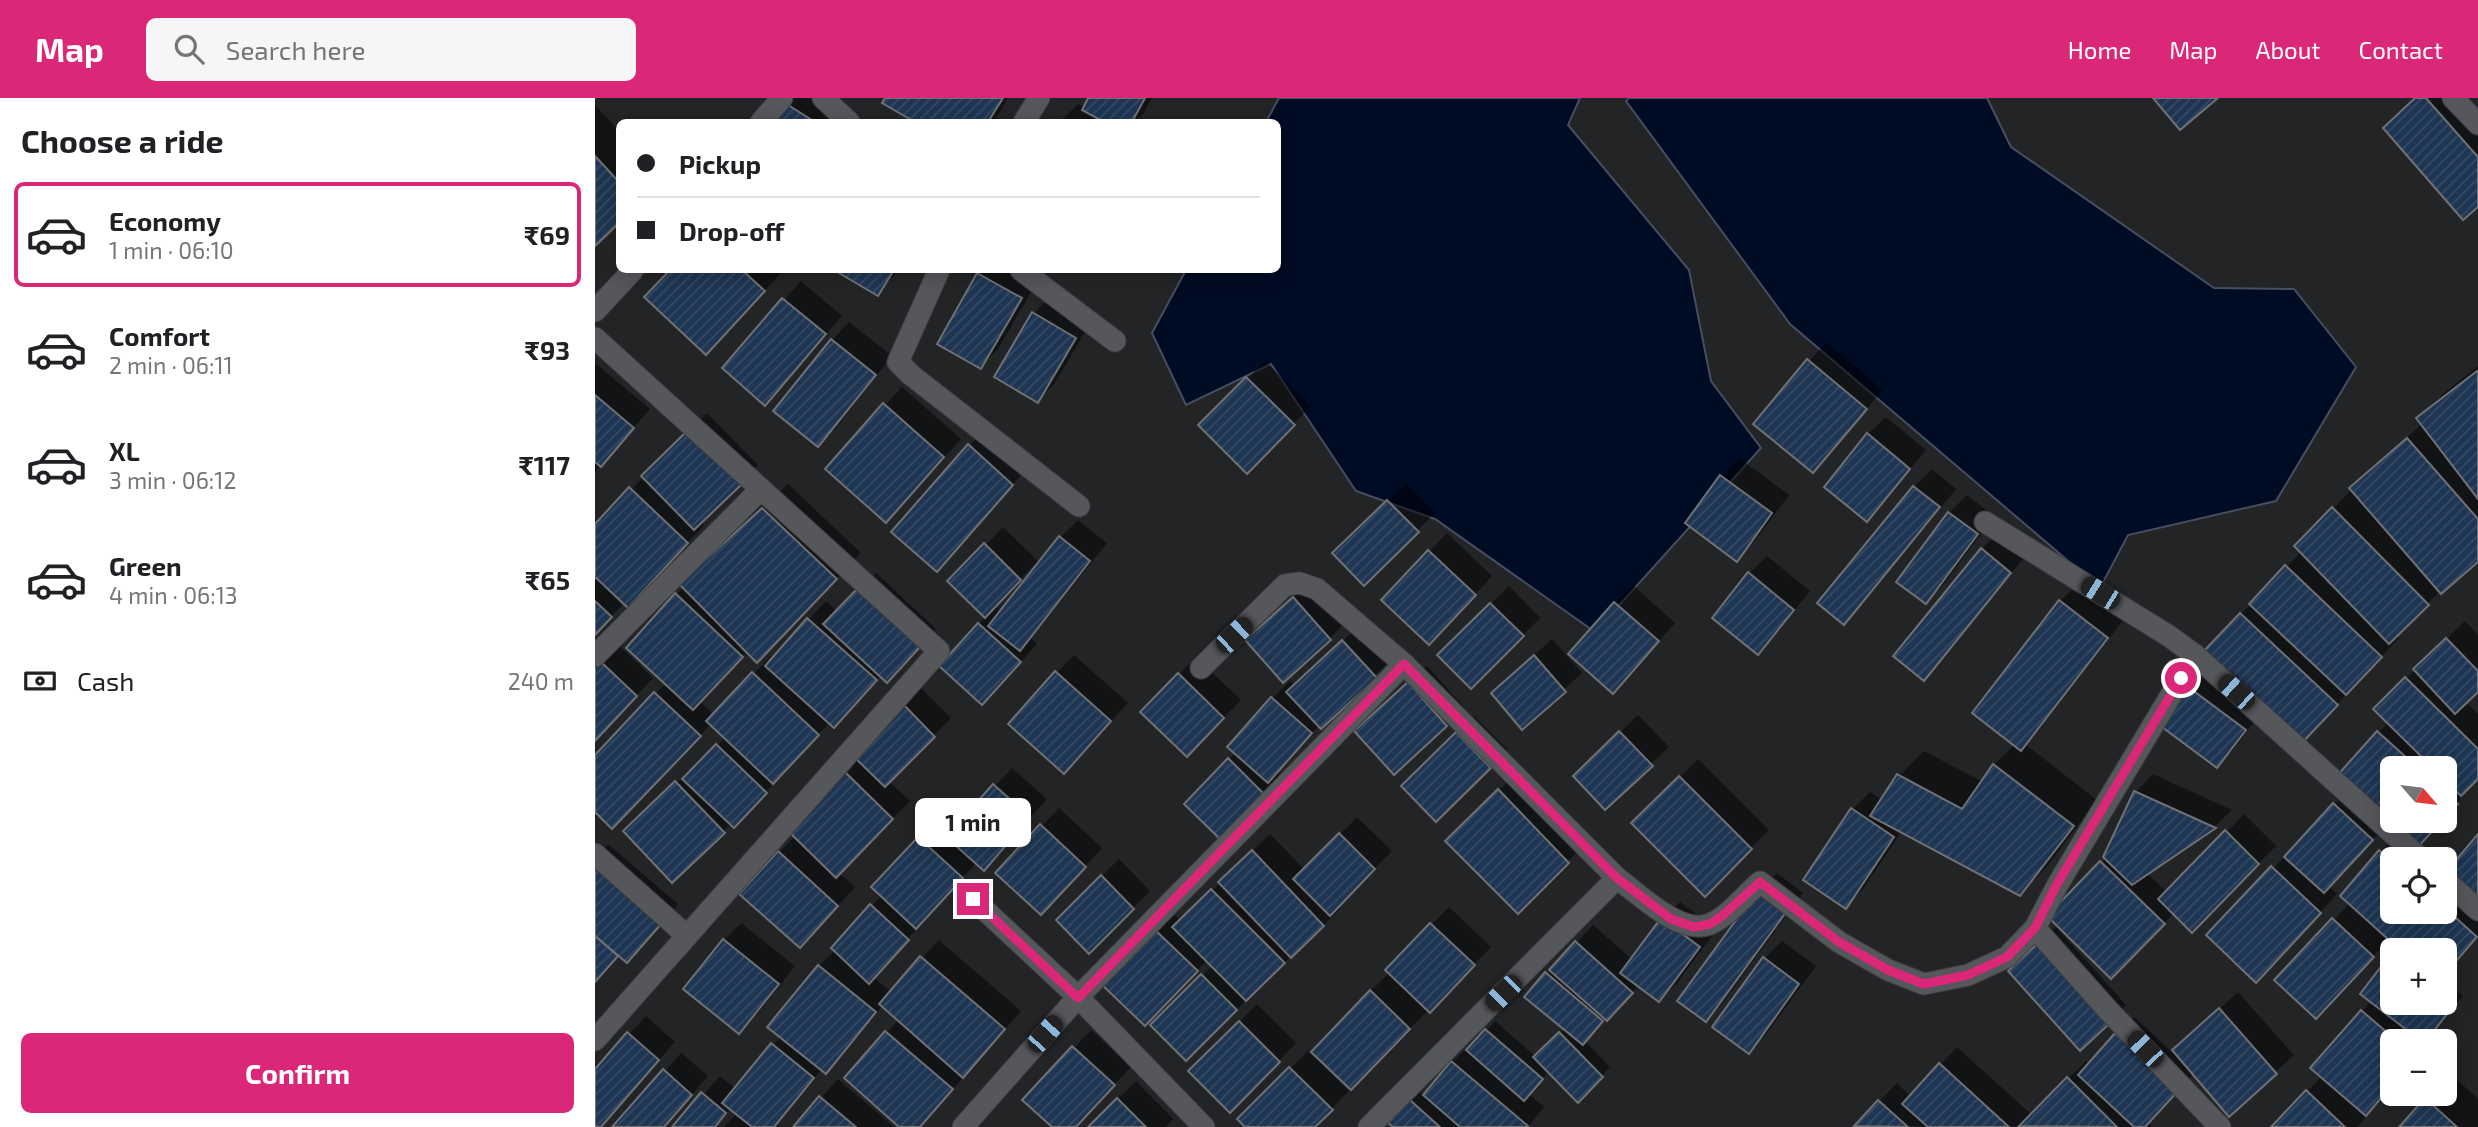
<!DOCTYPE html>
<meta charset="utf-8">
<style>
body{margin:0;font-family:"Exo 2",sans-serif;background:#f6f6f6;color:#202124;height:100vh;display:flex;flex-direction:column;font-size:26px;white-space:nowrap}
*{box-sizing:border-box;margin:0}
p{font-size:23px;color:#757577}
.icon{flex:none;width:38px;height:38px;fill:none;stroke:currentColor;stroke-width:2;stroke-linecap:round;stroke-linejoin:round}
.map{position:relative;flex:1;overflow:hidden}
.sheet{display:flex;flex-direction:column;background:#fff;width:595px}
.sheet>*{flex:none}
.banner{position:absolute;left:21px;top:21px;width:665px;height:154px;border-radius:10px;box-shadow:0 4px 18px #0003;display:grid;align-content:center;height:154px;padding:0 21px;background:#fff}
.needle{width:46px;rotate:118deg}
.buttons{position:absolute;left:1785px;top:658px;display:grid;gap:14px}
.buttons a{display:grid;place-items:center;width:77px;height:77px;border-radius:10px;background:#fff;box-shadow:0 4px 18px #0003;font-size:35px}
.end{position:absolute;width:32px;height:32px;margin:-16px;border:9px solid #db2777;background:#fff;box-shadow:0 0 0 4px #fff}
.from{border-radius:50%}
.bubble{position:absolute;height:49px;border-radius:10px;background:#fff;box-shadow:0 4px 18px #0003;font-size:23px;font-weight:700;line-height:49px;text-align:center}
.car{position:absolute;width:21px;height:42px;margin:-21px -10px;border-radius:9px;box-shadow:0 0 5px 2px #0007;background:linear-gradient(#222 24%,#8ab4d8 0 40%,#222 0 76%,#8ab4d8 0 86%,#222 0)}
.banner b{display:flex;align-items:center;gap:24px;height:66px;font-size:26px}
.banner b+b{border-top:2px solid #e0e0e0}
.banner i{width:18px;height:18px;background:#202124}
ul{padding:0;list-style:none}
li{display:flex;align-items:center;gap:21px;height:105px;margin:0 14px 10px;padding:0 7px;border:4px solid transparent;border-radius:10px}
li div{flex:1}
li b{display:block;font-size:26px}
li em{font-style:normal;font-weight:700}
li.on{border-color:#db2777}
li>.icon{width:63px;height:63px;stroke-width:1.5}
h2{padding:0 21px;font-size:32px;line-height:84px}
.pay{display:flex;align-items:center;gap:18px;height:77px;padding:0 21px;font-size:26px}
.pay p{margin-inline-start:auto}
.button{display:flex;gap:14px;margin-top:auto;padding:14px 21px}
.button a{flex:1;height:80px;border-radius:10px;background:#db2777;color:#fff;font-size:28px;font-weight:700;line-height:80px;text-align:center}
header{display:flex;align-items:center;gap:42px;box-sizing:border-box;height:98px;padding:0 35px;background:#db2777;color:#fff}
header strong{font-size:33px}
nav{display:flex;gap:38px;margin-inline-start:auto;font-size:24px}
.search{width:490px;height:63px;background:#f6f6f6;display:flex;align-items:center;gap:18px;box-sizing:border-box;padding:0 24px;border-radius:10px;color:#757577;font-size:26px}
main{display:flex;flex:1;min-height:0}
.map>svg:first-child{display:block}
.water{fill:#000b24;stroke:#464e60;stroke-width:2}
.shadow{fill:#0007}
.building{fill:url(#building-hatch);stroke:#6f7174;stroke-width:2}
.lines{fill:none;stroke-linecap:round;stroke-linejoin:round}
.street-casing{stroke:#3d3e40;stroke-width:23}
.street{stroke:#55575a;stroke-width:21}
.route{stroke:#db2777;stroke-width:9}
</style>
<header>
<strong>Map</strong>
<div class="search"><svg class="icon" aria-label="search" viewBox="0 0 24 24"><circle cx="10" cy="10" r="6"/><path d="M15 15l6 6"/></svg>Search here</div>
<nav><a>Home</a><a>Map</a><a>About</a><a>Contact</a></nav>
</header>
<main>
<section class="sheet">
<h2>Choose a ride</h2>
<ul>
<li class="on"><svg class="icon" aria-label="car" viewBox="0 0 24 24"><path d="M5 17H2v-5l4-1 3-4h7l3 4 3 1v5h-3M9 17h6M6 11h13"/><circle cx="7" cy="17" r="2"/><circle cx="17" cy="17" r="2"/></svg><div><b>Economy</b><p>1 min · 06:10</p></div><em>₹69</em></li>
<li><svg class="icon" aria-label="car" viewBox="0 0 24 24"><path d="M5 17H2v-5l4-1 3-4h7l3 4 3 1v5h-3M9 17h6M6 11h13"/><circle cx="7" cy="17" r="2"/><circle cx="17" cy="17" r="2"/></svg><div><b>Comfort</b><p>2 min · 06:11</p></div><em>₹93</em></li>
<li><svg class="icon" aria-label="car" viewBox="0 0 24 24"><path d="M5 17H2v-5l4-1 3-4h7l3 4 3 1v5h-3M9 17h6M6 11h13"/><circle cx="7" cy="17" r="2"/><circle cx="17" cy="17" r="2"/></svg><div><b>XL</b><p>3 min · 06:12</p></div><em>₹117</em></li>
<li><svg class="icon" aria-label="car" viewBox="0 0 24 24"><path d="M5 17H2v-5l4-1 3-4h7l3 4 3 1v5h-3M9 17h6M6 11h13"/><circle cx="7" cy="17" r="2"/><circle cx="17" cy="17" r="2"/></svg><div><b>Green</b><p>4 min · 06:13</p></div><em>₹65</em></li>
</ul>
<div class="pay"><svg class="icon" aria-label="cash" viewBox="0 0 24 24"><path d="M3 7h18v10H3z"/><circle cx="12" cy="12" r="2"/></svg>Cash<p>240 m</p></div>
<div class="button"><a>Confirm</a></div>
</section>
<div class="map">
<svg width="1883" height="1029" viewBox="0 0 1883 1029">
<defs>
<pattern id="building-hatch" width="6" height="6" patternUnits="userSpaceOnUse" patternTransform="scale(1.75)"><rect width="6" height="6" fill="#1e3653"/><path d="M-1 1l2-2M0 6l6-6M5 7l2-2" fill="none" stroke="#344a64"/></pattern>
</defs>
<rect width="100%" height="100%" fill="#222426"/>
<g class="water">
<path d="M684 0H985L973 27 1094 172 1116 283 1166 350 1000 534 840 421 761 393 676 266 591 307 557 235 591 172H682V24H671Z"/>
<path d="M1034 0H1392L1416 49 1619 190 1699 191 1761 269 1681 403 1533 437 1505 490 1195 226 1031 3Z"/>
</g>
<g class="shadow">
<path d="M198 0H227L247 24H180Z"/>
<path d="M292 0H413L399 24H323L289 4Z"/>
<path d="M495 0H557L548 16 539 24H465L483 6 490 10Z"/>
<path d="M1821 0H1864L1883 22V106Z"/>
<path d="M0 7 24 33V122L0 146Z"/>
<path d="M77 172H183L186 175 128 237 52 199Z"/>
<path d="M242 172H304L282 196Z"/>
<path d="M388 172H425L443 182 403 251 385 269 344 245Z"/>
<path d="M206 183 247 218 170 305 129 270Z"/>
<path d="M456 198 497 222 460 285 443 302 439 215Z"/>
<path d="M254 224 297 258 241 330 223 347 237 242Z"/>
<path d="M1231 244 1288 292 1217 373 1160 326Z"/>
<path d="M670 263 716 308 652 373 605 327Z"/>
<path d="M0 265 55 311 0 374Z"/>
<path d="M1883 268V462L1845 493 1801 537 1804 540 1720 629 1667 613 1639 651 1622 668 1593 589 1610 571 1608 556 1707 453 1701 448 1782 366 1827 326 1823 321 1848 296Z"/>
<path d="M307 289 366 341 308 405 232 371Z"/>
<path d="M112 315 163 367 106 423 109 427 50 490 29 505 0 536V428Z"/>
<path d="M1291 319 1331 352 1272 421 1273 336Z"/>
<path d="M391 330 434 368 359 454 374 348Z"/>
<path d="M1144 360 1194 397 1159 444 1141 461 1092 425 1127 378Z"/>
<path d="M1337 371 1361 391 1266 507 1249 524 1225 505 1319 389Z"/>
<path d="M811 385 840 415 769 485 740 455Z"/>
<path d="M193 386 266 455 187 538 152 553 105 603 119 617 176 558 179 560 231 503 243 514 281 475 341 531 309 565 286 577 256 610 235 624 156 710 137 725 77 782 30 733 131 639 117 625 35 711 0 712V659L71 585 33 549 89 489 111 461Z"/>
<path d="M1372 397 1399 418 1348 487 1331 504 1303 483 1354 415Z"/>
<path d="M483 422 512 445 436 540 442 546 405 587 384 526 391 519 355 483 408 429 443 463 400 508 407 514 466 439Z"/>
<path d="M1405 433 1432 456 1346 563 1328 580 1301 558 1387 451Z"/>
<path d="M852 435 897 478 852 527 788 502Z"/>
<path d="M1172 458 1215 493 1180 537 1163 554 1155 475Z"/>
<path d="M716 483 752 523 734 541 670 525Z"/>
<path d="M1483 486 1529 521 1443 633 1430 646 1502 702 1450 771 1425 796 1307 733 1268 791 1251 809 1258 711 1275 694 1288 702 1304 678 1329 653 1388 684 1399 667 1420 646 1465 503Z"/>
<path d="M1038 487 1080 525 1035 576 1020 505Z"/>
<path d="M914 488 945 520 876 589 845 557Z"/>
<path d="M1870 523 1883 537V592L1871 604 1883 616V679L1850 719V670H1797V723H1847L1820 751 1831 761H1797V814H1850V777L1883 807V838L1850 874V852H1804L1806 851 1795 841 1738 901 1682 882 1755 805 1785 754 1804 735 1793 725 1733 788 1742 796 1679 865 1614 837 1755 691 1783 635 1794 624 1780 611Z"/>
<path d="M766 526 798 561 724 627 682 674 687 678 626 740 591 706 641 654 677 601 695 583 700 588Z"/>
<path d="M957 541 987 575 927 629 916 578Z"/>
<path d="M23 546 58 580 0 642V570Z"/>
<path d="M479 557 533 605 469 674 462 575Z"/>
<path d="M601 559 646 602 592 657 547 614Z"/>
<path d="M832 568 869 609 799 675 778 616Z"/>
<path d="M325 589 356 620 294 683 315 703 244 775 260 789 223 830 146 796 200 738 193 731Z"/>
<path d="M1043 617 1074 649 1056 666 980 678Z"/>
<path d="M879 618 912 651 841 722 808 688Z"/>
<path d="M1103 661 1174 732 1110 796 1039 725Z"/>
<path d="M417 670 452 701 389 770 382 764 278 879 296 894 344 842 426 913 333 1020 324 1029H306L251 980 304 921 288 907 248 956 231 974 227 971 178 1029H129L142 1015 136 1010 120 1029H79L125 978 141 991 186 938 175 929 224 868 240 852 238 850 287 797 278 789 324 740 341 722 356 736Z"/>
<path d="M921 675 990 746 923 813 853 743Z"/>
<path d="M1558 676 1637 712 1620 728 1552 775 1572 794 1649 716 1681 748 1597 832 1579 815 1516 879 1455 818 1511 760 1541 694Z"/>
<path d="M464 710 507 750 463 798 403 775Z"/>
<path d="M762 719 797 753 743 807 746 810 591 961 558 927 618 867 612 862 568 908 508 885 577 814 586 823 675 736 710 772Z"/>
<path d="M13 746 83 806 49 845 24 856 0 883V760Z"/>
<path d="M524 761 555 793 494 853 463 822Z"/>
<path d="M1182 775 1208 795 1128 904 1111 922 1164 793Z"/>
<path d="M1085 804 1122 831 1082 885 1064 902 1044 887 990 943 1015 969 983 1003 954 973 934 996 949 1009 933 1029H868L859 1021 857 1023 863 1029H801L796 1025 825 994 829 999 857 964 875 947 877 948 900 923 941 959 970 930 952 876 998 827 1038 862 1067 822Z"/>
<path d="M854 809 896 849 774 972 776 893 795 874 793 872Z"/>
<path d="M146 825 200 868 162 916 144 934 129 842Z"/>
<path d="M1461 829 1531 907 1513 924 1433 855Z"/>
<path d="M1187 843 1221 868 1171 936 1154 953 1169 861Z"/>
<path d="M1797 859V905H1850V883L1868 898 1834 938 1837 941 1835 943H1797V988L1771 1015 1773 1017 1762 1029H1679L1727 978 1767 913 1777 903 1768 895Z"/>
<path d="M1643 894 1699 957 1634 1016 1599 975 1553 1024 1557 1029 1261 1028 1302 985 1316 999 1362 949 1437 1017 1491 963 1494 966 1539 919 1577 954Z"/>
<path d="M662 906 701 945 635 1013 596 973Z"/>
<path d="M51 918 80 944 10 1023 5 1029H0V973Z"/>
<path d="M496 932 536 969 480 1029H460L430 1002Z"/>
<path d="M713 953 754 993 718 1029H652L645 1021Z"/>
<path d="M86 955 113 978 69 1029H20Z"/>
<path d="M1856 976 1883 1001V1029H1806L1837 996H1850V983Z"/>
<path d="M243 981 299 1029H200Z"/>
<path d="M541 983 578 1021 571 1029H495Z"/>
</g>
<g class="building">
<path d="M290 0H408L393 24H320L287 5Z"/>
<path d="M493 0H550L537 24H509L487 12Z"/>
<path d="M1558 0H1623L1585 32Z"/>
<path d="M1820 0H1831L1883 59V109L1868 122 1788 30Z"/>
<path d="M190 5 220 24H178Z"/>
<path d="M0 58 24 84V125L0 148Z"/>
<path d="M75 172H147L170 193 111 257 49 199Z"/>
<path d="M239 172H299L283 198Z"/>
<path d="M382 175 427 200 386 271 342 246Z"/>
<path d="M187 200 231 236 170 308 127 270Z"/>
<path d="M437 214 481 240 443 305 399 279Z"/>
<path d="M236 241 281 277 223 349 178 313Z"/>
<path d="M1212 261 1272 311 1218 375 1158 326Z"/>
<path d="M1882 273 1883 275V401L1821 320Z"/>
<path d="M651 279 700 327 652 376 603 327Z"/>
<path d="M0 297 39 330 6 369 0 364Z"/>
<path d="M288 305 349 359 291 425 230 371Z"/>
<path d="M93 332 147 386 99 432 46 378Z"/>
<path d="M1272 335 1315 371 1272 424 1229 389Z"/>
<path d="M1812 340 1883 421V464L1846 496 1754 390Z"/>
<path d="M373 346 418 387 342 474 296 434Z"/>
<path d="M1125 377 1177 415 1142 464 1090 425Z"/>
<path d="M1318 388 1345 409 1249 527 1222 505Z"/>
<path d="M34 389 93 445 33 510 0 479V426Z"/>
<path d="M792 402 824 434 769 488 737 455Z"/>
<path d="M1737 409 1834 507 1794 546 1699 448Z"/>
<path d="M167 410 242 481 162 565 84 486Z"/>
<path d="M1353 414 1383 436 1331 506 1301 484Z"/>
<path d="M464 438 495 463 425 553 393 528Z"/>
<path d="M389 445 426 482 390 520 352 483Z"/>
<path d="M1386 450 1416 475 1329 583 1298 558Z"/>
<path d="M833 452 881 497 834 547 786 502Z"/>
<path d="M1690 467 1787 559 1751 597 1654 506Z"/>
<path d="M1153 474 1199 512 1163 557 1117 520Z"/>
<path d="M262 491 325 549 292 585 228 526Z"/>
<path d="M80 495 148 559 98 612 31 550Z"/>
<path d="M698 499 736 542 688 585 650 542Z"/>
<path d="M1464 502 1513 540 1426 653 1377 615Z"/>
<path d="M0 503 17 519 0 537Z"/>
<path d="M1019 504 1064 543 1018 596 973 556Z"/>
<path d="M895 505 929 538 876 591 842 557Z"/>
<path d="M1645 515 1743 607 1703 649 1606 556Z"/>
<path d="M212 520 282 582 239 630 170 568Z"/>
<path d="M383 525 426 564 387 607 344 568Z"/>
<path d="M1851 540 1883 573V594L1860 616 1818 571Z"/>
<path d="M747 542 782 580 726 631 691 594Z"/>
<path d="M939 557 971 594 927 632 896 595Z"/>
<path d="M5 563 42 598 0 643V567Z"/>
<path d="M460 573 516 623 469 676 413 626Z"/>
<path d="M157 574 224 637 178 686 111 623Z"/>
<path d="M583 575 629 620 592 659 545 614Z"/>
<path d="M1810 579 1883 651V681L1866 698 1850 682V670H1838L1778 611Z"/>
<path d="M813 584 852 628 799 677 759 633Z"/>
<path d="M1592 588 1651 632 1622 670 1563 626Z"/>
<path d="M59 594 106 638 17 731 0 714V657Z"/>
<path d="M676 599 717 635 673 685 632 649Z"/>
<path d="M307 605 340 639 290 689 256 656Z"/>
<path d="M1024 633 1058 668 1010 712 978 678Z"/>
<path d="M1782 633 1823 670H1797V723H1847L1820 752 1740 680Z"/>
<path d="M861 634 896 670 841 724 806 688Z"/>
<path d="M121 646 172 695 139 730 87 681Z"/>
<path d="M633 660 670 697 626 742 589 706Z"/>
<path d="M1398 666 1479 728 1425 798 1275 718 1302 676 1367 711Z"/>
<path d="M248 672 298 721 241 780 191 731Z"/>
<path d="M1084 678 1157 751 1110 799 1036 725Z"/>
<path d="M80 683 130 735 77 785 28 733Z"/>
<path d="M398 686 435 719 389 773 351 739Z"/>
<path d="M903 691 974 765 923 816 850 743Z"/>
<path d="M1539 693 1621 730 1537 787 1508 759Z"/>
<path d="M1850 694 1863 706 1850 720Z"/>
<path d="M1738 705 1778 742 1729 795 1689 759Z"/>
<path d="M1256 710 1299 739 1251 811 1208 782Z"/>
<path d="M445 726 491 769 446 817 400 775Z"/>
<path d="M1630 732 1664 766 1597 835 1563 801Z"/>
<path d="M744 735 780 771 735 818 698 781Z"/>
<path d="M1883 736V801L1851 774Z"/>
<path d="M323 739 368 780 321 831 276 789Z"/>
<path d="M657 752 729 828 696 860 623 784Z"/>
<path d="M1784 752 1797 764V814H1850V810L1882 839 1850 876V852H1805L1745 798Z"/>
<path d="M183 753 243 808 205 850 144 796Z"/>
<path d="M1505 763 1570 826 1516 881 1452 818Z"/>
<path d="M0 768 67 825 32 865 0 838Z"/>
<path d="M1676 768 1726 815 1661 885 1611 837Z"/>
<path d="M506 777 539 811 494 856 461 822Z"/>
<path d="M616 791 690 865 651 903 577 829Z"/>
<path d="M1163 792 1192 813 1111 924 1082 903Z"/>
<path d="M275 806 314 842 274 886 236 850Z"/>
<path d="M1066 820 1105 849 1064 904 1025 875Z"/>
<path d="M1737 820 1779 859 1721 921 1679 882Z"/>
<path d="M835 825 880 867 835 915 790 872Z"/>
<path d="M558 830 603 873 550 928 506 886Z"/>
<path d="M0 838 23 858 0 884Z"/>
<path d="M128 841 184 886 144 936 88 891Z"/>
<path d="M980 843 1038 895 1012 923 954 872Z"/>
<path d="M1443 845 1514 926 1485 953 1413 873Z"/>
<path d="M325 858 410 931 368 980 284 906Z"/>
<path d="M1168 859 1204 886 1154 956 1117 929Z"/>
<path d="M1788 866 1797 873V905H1837L1852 916 1831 943H1826L1765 896Z"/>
<path d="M223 867 281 914 231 976 172 929Z"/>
<path d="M950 874 1008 923 988 947 929 899Z"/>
<path d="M606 876 642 912 591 963 555 927Z"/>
<path d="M775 892 815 931 756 992 716 954Z"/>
<path d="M1624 910 1682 976 1634 1019 1577 952Z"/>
<path d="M1766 912 1802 943H1797V987L1771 1018 1715 970Z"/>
<path d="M644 923 685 964 635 1015 593 973Z"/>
<path d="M890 931 948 981 929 1003 871 952Z"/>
<path d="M290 933 358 991 325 1029H304L249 980Z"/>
<path d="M32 934 64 962 6 1029H0V971Z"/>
<path d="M964 934 1008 979 983 1005 938 959Z"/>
<path d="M1520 935 1583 993 1550 1029H1539L1483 977Z"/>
<path d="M176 945 219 980 179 1029H157L127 1005Z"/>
<path d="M477 948 520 987 481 1029H457L427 1002Z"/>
<path d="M856 963 933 1028 932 1029H865L828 997Z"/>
<path d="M1344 965 1414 1029H1333L1307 1006Z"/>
<path d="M694 969 738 1012 720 1029H650L642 1021Z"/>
<path d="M68 971 97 997 69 1029H17Z"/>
<path d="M1472 979 1522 1029 1424 1028Z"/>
<path d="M1711 992 1750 1029H1676Z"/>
<path d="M106 994 131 1015 120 1029H77Z"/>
<path d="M224 998 261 1029H198Z"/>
<path d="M522 1000 551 1029H493Z"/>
<path d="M1830 1000 1862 1029H1804Z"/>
<path d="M815 1002 845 1029H798L793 1025Z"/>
<path d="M1283 1002 1313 1029 1259 1028Z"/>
</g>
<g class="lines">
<defs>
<g id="street">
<path d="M228 0 254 24"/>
<path d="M1858 0 1883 26"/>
<path d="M166 24 187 0"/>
<path d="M429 24 444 0"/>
<path d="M344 172 303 264 316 277 484 408"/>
<path d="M426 172 520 243"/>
<path d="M0 213 38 172"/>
<path d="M0 240 344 553 0 942"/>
<path d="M1390 424 1574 538 1600 557 1826 761"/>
<path d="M1600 557 1463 786 1440 830 1513 912 1625 1029"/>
<path d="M0 558 166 391"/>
<path d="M606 570 690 487 705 485 722 491 809 566"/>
<path d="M0 756 92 838"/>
<path d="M1022 780C1045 797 1086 838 1115 826 1134 818 1150 797 1165 784L1244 844 1293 872 1329 886 1373 877 1412 859 1440 830"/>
<path d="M1850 782 1883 812"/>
<path d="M378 801 483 899 609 1029"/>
<path d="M368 1029 483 899 809 566 1022 780 774 1029"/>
</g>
</defs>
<use href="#street" class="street-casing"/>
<use href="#street" class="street"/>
</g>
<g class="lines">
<path class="route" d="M378 801 483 900 809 566 1022 780 1076 821 1099 829 1115 826 1127 818 1165 784 1244 844 1293 872 1329 886 1373 877 1412 859 1440 830 1462 786 1586 580"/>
</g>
</svg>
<div class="buttons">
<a><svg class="needle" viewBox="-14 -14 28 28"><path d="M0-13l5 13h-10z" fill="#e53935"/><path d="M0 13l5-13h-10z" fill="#757577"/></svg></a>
<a><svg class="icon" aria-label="locate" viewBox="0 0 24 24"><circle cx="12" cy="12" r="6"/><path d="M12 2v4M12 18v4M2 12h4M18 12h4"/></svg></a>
<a>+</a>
<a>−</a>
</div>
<i class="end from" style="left:1586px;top:580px"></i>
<i class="end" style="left:378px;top:801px"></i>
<div class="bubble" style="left:320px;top:700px;width:116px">1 min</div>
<i class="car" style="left:1505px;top:495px;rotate:302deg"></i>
<i class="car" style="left:639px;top:537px;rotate:46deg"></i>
<i class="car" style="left:1641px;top:594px;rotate:312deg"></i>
<i class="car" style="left:908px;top:895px;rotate:225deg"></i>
<i class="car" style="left:450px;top:936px;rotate:42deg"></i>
<i class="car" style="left:1550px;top:951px;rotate:316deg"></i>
<div class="banner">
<b><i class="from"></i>Pickup</b>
<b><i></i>Drop-off</b>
</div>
</div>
</main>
